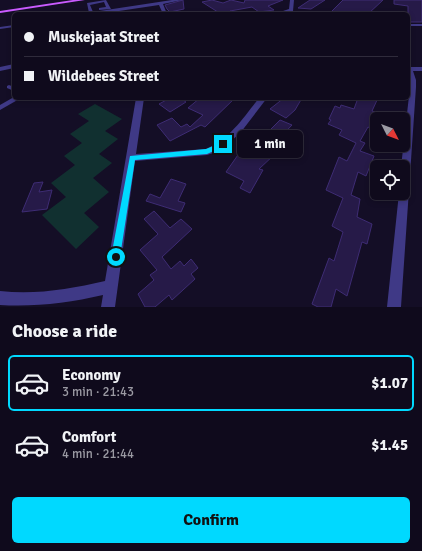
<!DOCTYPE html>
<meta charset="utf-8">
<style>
body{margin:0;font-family:Signika,sans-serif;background:#181325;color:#f1f3f6;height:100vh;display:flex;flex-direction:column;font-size:15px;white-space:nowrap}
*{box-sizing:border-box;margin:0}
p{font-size:13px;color:#9b9aa3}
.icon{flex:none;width:22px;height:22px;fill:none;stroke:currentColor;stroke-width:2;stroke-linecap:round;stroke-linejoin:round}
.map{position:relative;height:307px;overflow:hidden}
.panel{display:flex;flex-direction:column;background:#0f0a1c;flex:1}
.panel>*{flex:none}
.top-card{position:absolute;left:12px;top:12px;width:398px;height:88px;border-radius:6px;box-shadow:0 2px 6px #0003,0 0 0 1px #2f2b3b;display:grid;align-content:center;height:88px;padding:0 12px;background:#0f0a1c}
.needle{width:26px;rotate:132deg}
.buttons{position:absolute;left:370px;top:112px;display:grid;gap:8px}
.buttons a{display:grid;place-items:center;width:40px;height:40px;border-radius:6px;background:#0f0a1c;box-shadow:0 2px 6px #0003,0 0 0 1px #2f2b3b;font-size:20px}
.end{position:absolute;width:18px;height:18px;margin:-9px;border:5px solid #00d9ff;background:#111;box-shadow:0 0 0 2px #111}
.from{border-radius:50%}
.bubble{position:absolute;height:28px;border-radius:6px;background:#0f0a1c;box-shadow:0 2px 6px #0003,0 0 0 1px #2f2b3b;font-size:13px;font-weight:700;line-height:28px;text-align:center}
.top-card b{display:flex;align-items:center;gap:14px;height:38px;font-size:15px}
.top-card b+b{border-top:1px solid #2f2b3b}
.top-card i{width:10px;height:10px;background:#f1f3f6}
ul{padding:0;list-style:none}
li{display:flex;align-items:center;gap:12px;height:56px;margin:0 8px 6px;padding:0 4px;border:2px solid transparent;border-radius:6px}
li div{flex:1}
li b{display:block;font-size:15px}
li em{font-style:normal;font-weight:700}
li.current{border-color:#00d9ff}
li>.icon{width:36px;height:36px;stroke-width:1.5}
h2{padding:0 12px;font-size:18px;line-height:48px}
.button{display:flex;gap:8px;margin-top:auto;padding:8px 12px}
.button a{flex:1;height:46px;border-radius:6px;background:#00d9ff;color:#111;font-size:16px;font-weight:700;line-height:46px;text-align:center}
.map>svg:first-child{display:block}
.green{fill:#113030}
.building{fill:#261a48;stroke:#3e2c74}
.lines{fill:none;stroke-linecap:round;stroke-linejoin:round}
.minor{fill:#3f3986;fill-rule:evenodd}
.major{fill:#ca5bff;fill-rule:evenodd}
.route{fill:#00d9ff}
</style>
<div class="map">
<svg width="422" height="307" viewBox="0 0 422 307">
<rect width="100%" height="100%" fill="#140e26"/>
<path class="green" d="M95 104 122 119 105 131 118 139 99 154 112 163 93 178 109 192 84 213 99 227 76 249 42 215 66 197 51 183 75 165 64 156 82 143 70 134 89 121 78 114Z"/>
<g class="building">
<path d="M183 0 184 9 170 12 167 9 165 5Z"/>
<path d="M212 0 223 3 231 0 244 3 245 0H283L268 6 274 10 259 12 252 7 230 11 235 14H221L202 2Z"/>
<path d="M310 0H325L311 9 298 8Z"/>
<path d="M343 0H383L368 14H329Z"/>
<path d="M394 0H422V22H410L408 20V6L394 4Z"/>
<path d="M170 98H180L186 102 170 112 159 104Z"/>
<path d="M200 98H235L205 127 201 125 170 141 157 125 172 118 181 127 187 124 190 127 203 115 188 108Z"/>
<path d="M284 98H302L295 110 286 118 270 109Z"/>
<path d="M358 98H378L372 111 375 112 370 128 368 127 360 141 365 143 360 151 374 156 366 176 358 172 351 195 360 199 357 217 372 224 367 244 362 242 347 296 336 289 331 307H318L312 304 329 258 334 261 343 232 332 226 343 198 326 190 339 157 347 161 356 143 339 135 342 130 328 124 331 120 329 119 335 106 340 108 341 105 354 109Z"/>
<path d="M280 120 292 125 273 145 284 152 279 157 275 154 259 169 263 170 250 193 240 188 244 181 226 172 240 152 253 157 263 148 250 139 256 134 262 138Z"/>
<path d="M171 179 186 184 178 201 185 203 181 212 146 201 150 194 160 198Z"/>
<path d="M43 182 39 192 52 190 47 209 22 212 34 183Z"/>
<path d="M154 211 170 228 181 219 192 229 162 257 171 269 180 261 184 266 191 259 198 268 191 274 195 279 172 300 169 295 155 307H145L138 294 154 280 150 275 157 270 140 250 158 234 144 219Z"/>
</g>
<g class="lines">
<g class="minor">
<path d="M106 0 111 9 99 10V8L106 7 104 2 90 5 93 12 172 0H182L163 4 167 14H163L159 5 99 14H88L89 13 87 3Z"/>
<path d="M290 0H294L293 11 281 14H274L289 9Z"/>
<rect x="408" y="24" width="14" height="2"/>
<path d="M14 25V27L0 29V27Z"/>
<path d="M14 64V68L0 71V67Z"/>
<path d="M408 67H422V71H413L416 80V87L401 307H387L399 193H403V167H401L410 87Z"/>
<path d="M9 85 14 87V91L7 88V86Z"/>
<path d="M14 97V98H21L0 110V105Z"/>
<path d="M136 98H144L136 154 206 149C230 139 244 117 259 98H267L241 132 227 145 219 151 207 155 135 161 115 307H101L103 295C69 303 35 307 0 305V291C36 295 70 289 105 281Z"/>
</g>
<path class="major" d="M73 0H85L0 13V11Z"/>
</g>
<path class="route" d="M223 142 226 144 225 146 207 154 135 160 120 257 119 260 116 262 112 260 111 257 130 156 206 149Z"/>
</svg>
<div class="buttons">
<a><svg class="needle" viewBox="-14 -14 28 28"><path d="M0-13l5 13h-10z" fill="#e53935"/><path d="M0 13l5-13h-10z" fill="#9b9aa3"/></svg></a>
<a><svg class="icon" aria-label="locate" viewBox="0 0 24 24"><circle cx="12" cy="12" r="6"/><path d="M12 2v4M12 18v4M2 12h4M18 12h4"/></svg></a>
</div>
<i class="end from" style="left:116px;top:257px"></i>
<i class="end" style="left:223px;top:144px"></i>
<div class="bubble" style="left:237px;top:130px;width:66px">1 min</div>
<div class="top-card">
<b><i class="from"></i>Muskejaat Street</b>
<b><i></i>Wildebees Street</b>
</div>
</div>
<section class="panel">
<h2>Choose a ride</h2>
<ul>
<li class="current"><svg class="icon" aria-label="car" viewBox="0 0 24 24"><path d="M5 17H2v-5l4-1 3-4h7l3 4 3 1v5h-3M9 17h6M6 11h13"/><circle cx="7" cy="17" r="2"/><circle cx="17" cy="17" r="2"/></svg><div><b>Economy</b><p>3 min · 21:43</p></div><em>$1.07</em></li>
<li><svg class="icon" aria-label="car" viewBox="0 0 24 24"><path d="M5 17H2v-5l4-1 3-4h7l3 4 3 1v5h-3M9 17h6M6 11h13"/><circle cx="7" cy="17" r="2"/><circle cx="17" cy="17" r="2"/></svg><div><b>Comfort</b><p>4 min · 21:44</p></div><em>$1.45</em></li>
</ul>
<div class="button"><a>Confirm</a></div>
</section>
